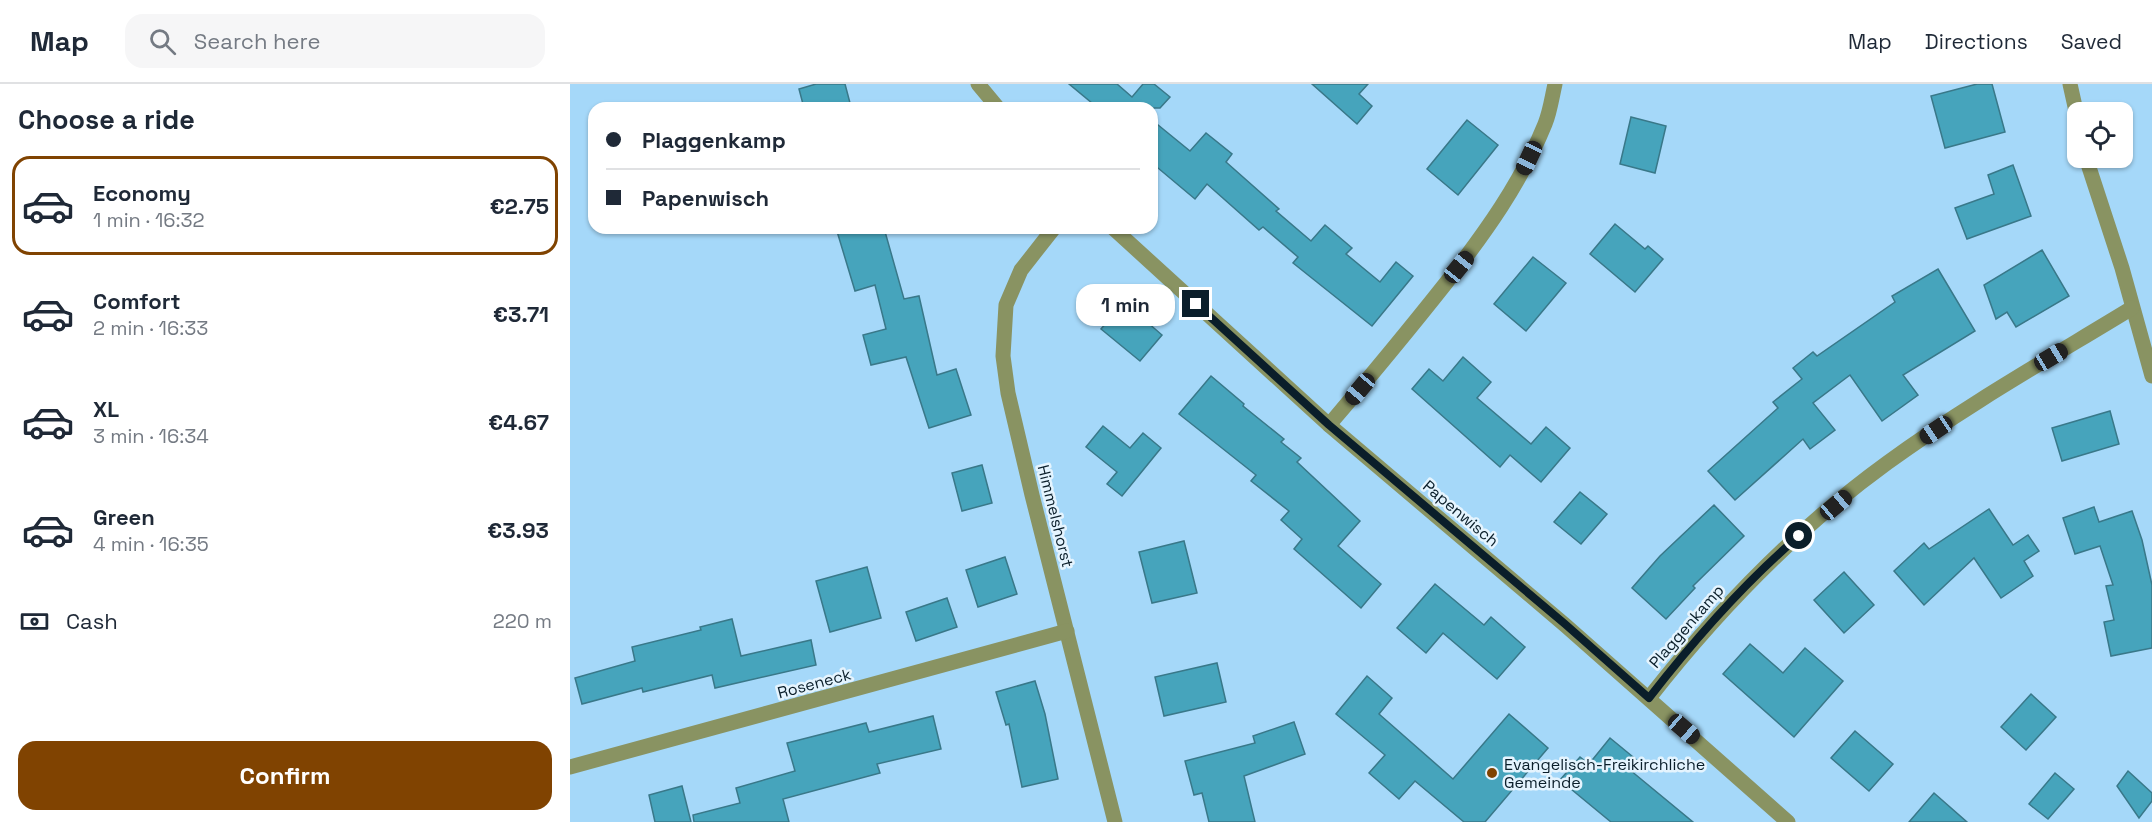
<!DOCTYPE html>
<meta charset="utf-8">
<style>
body{margin:0;font-family:"Space Grotesk",sans-serif;background:#f6f6f7;color:#1f2937;height:100vh;display:flex;flex-direction:column;font-size:22px;white-space:nowrap}
*{box-sizing:border-box;margin:0}
p{font-size:20px;color:#747a83}
.icon{flex:none;width:33px;height:33px;fill:none;stroke:currentColor;stroke-width:2;stroke-linecap:round;stroke-linejoin:round}
.map{position:relative;flex:1;overflow:hidden}
.drawer{display:flex;flex-direction:column;background:#fff;width:570px}
.drawer>*{flex:none}
.hud{position:absolute;left:18px;top:18px;width:570px;height:132px;border-radius:18px;box-shadow:0 2px 4px #0004;display:grid;align-content:center;height:132px;padding:0 18px;background:#fff}
.fabs{position:absolute;left:1497px;top:18px;display:grid;gap:12px}
.fabs a{display:grid;place-items:center;width:66px;height:66px;border-radius:12px;background:#fff;box-shadow:0 2px 4px #0004;font-size:30px}
.end{position:absolute;width:27px;height:27px;margin:-14px;border:8px solid #0a1e2a;background:#fff;box-shadow:0 0 0 3px #fff}
.from{border-radius:50%}
.bubble{position:absolute;height:42px;border-radius:18px;background:#fff;box-shadow:0 2px 4px #0004;font-size:20px;font-weight:700;line-height:42px;text-align:center}
.car{position:absolute;width:18px;height:36px;margin:-18px -9px;border-radius:8px;box-shadow:0 0 4px 2px #0007;background:linear-gradient(#222 24%,#8ab4d8 0 40%,#222 0 76%,#8ab4d8 0 86%,#222 0)}
.hud b{display:flex;align-items:center;gap:21px;height:57px;font-size:22px}
.hud b+b{border-top:2px solid #e0e1e3}
.hud i{width:15px;height:15px;background:#1f2937}
ul{padding:0;list-style:none}
li{display:flex;align-items:center;gap:18px;height:99px;margin:0 12px 9px;padding:0 6px;border:3px solid transparent;border-radius:18px}
li div{flex:1}
li b{display:block;font-size:22px}
li em{font-style:normal;font-weight:700}
li.current{border-color:#804301}
li>.icon{width:54px;height:54px;stroke-width:1.5}
h2{padding:0 18px;font-size:27px;line-height:72px}
.pay{display:flex;align-items:center;gap:15px;height:66px;padding:0 18px;font-size:22px}
.pay p{margin-inline-start:auto}
.primary-button{display:flex;gap:12px;margin-top:auto;padding:12px 18px}
.primary-button a{flex:1;height:69px;border-radius:18px;background:#804301;color:#fff;font-size:24px;font-weight:700;line-height:69px;text-align:center}
header{display:flex;align-items:center;gap:36px;box-sizing:border-box;height:84px;padding:0 30px;background:#fff;border-bottom:2px solid #e0e1e3}
header strong{font-size:28px}
nav{display:flex;gap:33px;margin-inline-start:auto;font-size:21px}
.search{width:420px;height:54px;background:#f6f6f7;display:flex;align-items:center;gap:15px;box-sizing:border-box;padding:0 21px;border-radius:18px;color:#747a83;font-size:22px}
main{display:flex;flex:1;min-height:0}
.map>svg:first-child{display:block}
.building{fill:#46a4bc;stroke:#397889;stroke-width:1.5}
.lines{fill:none;stroke-linecap:round;stroke-linejoin:round}
.street{stroke:#899362;stroke-width:15}
.route{stroke:#0a1e2a;stroke-width:8}
.poi-dot{fill:#804301;stroke:#e5f4fe;stroke-width:2}
.labels{text-anchor:middle;stroke-width:5;stroke-linejoin:round;paint-order:stroke}
.street-label{font-size:16px;fill:#0a1e2a;stroke:#e5f4fe}
.poi-label{font-size:16px;fill:#0a1e2a;stroke:#e5f4fe;text-anchor:start}
</style>
<header>
<strong>Map</strong>
<div class="search"><svg class="icon" aria-label="search" viewBox="0 0 24 24"><circle cx="10" cy="10" r="6"/><path d="M15 15l6 6"/></svg>Search here</div>
<nav><a>Map</a><a>Directions</a><a>Saved</a></nav>
</header>
<main>
<section class="drawer">
<h2>Choose a ride</h2>
<ul>
<li class="current"><svg class="icon" aria-label="car" viewBox="0 0 24 24"><path d="M5 17H2v-5l4-1 3-4h7l3 4 3 1v5h-3M9 17h6M6 11h13"/><circle cx="7" cy="17" r="2"/><circle cx="17" cy="17" r="2"/></svg><div><b>Economy</b><p>1 min · 16:32</p></div><em>€2.75</em></li>
<li><svg class="icon" aria-label="car" viewBox="0 0 24 24"><path d="M5 17H2v-5l4-1 3-4h7l3 4 3 1v5h-3M9 17h6M6 11h13"/><circle cx="7" cy="17" r="2"/><circle cx="17" cy="17" r="2"/></svg><div><b>Comfort</b><p>2 min · 16:33</p></div><em>€3.71</em></li>
<li><svg class="icon" aria-label="car" viewBox="0 0 24 24"><path d="M5 17H2v-5l4-1 3-4h7l3 4 3 1v5h-3M9 17h6M6 11h13"/><circle cx="7" cy="17" r="2"/><circle cx="17" cy="17" r="2"/></svg><div><b>XL</b><p>3 min · 16:34</p></div><em>€4.67</em></li>
<li><svg class="icon" aria-label="car" viewBox="0 0 24 24"><path d="M5 17H2v-5l4-1 3-4h7l3 4 3 1v5h-3M9 17h6M6 11h13"/><circle cx="7" cy="17" r="2"/><circle cx="17" cy="17" r="2"/></svg><div><b>Green</b><p>4 min · 16:35</p></div><em>€3.93</em></li>
</ul>
<div class="pay"><svg class="icon" aria-label="cash" viewBox="0 0 24 24"><path d="M3 7h18v10H3z"/><circle cx="12" cy="12" r="2"/></svg>Cash<p>220 m</p></div>
<div class="primary-button"><a>Confirm</a></div>
</section>
<div class="map">
<svg width="1582" height="738" viewBox="0 0 1582 738">
<rect width="100%" height="100%" fill="#a5d8f9"/>
<g class="building">
<path d="M246 0H275L280 19 270 21V24H234L229 5Z"/>
<path d="M499 0H547L562 13 573 0H584L600 13 590 24H528Z"/>
<path d="M742 0H798L789 10 802 22 787 40Z"/>
<path d="M1407 0H1422L1435 48 1375 64 1361 12Z"/>
<path d="M1061 33 1096 42 1085 89 1050 80Z"/>
<path d="M582 36 620 67 636 49 662 70 656 78 709 125 706 127 741 157 755 141 782 164 776 170 810 198 826 178 843 192 802 242 723 179 728 173 693 143 689 146 637 100 625 115 582 79Z"/>
<path d="M897 36 928 61 888 111 857 85Z"/>
<path d="M1443 81 1461 132 1397 155 1385 124 1424 110 1418 91Z"/>
<path d="M1045 140 1075 165 1078 162 1093 175 1065 208 1020 170Z"/>
<path d="M266 144H314L334 215 349 212 367 291 386 285 401 331 359 344 336 273 301 281 293 251 316 245 305 201 285 207Z"/>
<path d="M1472 166 1499 212 1446 243 1437 228 1426 235 1414 201Z"/>
<path d="M963 173 996 199 956 247 924 220Z"/>
<path d="M1368 185 1405 247 1333 291 1348 311 1312 337 1280 291 1243 319 1265 346 1240 365 1233 355 1165 416 1138 387 1208 324 1203 318 1232 295 1223 284 1243 268 1247 272 1325 218 1322 212Z"/>
<path d="M554 218 592 251 570 277 531 245Z"/>
<path d="M893 273 921 298 907 314 961 360 976 343 1000 364 971 398 940 371 930 383 842 305 859 285 873 297Z"/>
<path d="M641 292 674 320 673 322 714 355 711 358 731 374 727 378 790 437 768 462 811 500 791 524 724 465 732 455 711 436 719 427 681 397 686 391 609 330Z"/>
<path d="M1540 327 1549 360 1492 377 1482 344Z"/>
<path d="M533 342 560 364 573 349 591 364 552 412 537 400 547 388 516 363Z"/>
<path d="M412 381 422 419 392 427 382 389Z"/>
<path d="M1010 408 1037 430 1011 460 984 438Z"/>
<path d="M1144 421 1174 452 1123 502 1125 504 1096 535 1062 504 1090 472Z"/>
<path d="M1524 423 1529 438 1562 427 1572 456 1582 501V564L1541 572 1534 538 1544 536 1536 502 1543 501 1530 462 1505 470 1493 434Z"/>
<path d="M1419 425 1443 461 1458 451 1469 467 1454 477 1463 492 1431 514 1404 474 1354 521 1324 487 1354 459 1359 465Z"/>
<path d="M614 457 627 509 582 519 569 468Z"/>
<path d="M435 473 447 510 408 523 396 486Z"/>
<path d="M297 483 311 534 260 548 246 497Z"/>
<path d="M1274 488 1304 521 1274 549 1244 516Z"/>
<path d="M865 500 914 541 921 533 955 563 927 595 873 549 856 569 827 544Z"/>
<path d="M377 514 387 543 346 557 336 528Z"/>
<path d="M162 535 171 572 241 556 246 581 145 604 142 591 73 608 72 604 12 620 5 594 65 577 62 563 131 546 130 543Z"/>
<path d="M1180 560 1213 589 1235 564 1273 597 1224 653 1153 590Z"/>
<path d="M647 579 656 618 594 632 585 593Z"/>
<path d="M797 592 822 614 809 630 883 695 939 630 978 664 915 738H894L845 697 829 715 799 689 815 671 766 630Z"/>
<path d="M465 597 475 630 488 695 452 703 439 640 436 641 426 608Z"/>
<path d="M1461 610 1486 633 1456 666 1431 643Z"/>
<path d="M363 632 371 665 307 680 310 689 213 715 219 738H124L123 731 170 719 166 704 225 687 217 659 296 639 299 648Z"/>
<path d="M724 638 735 670 674 692 685 738H639L632 709 624 711 615 677 685 659 683 652Z"/>
<path d="M1285 647 1323 680 1299 707 1261 674Z"/>
<path d="M1040 654 1068 677 1060 686 1123 738H1041L990 696 1010 673 1019 680Z"/>
<path d="M1558 687 1582 709V717L1569 734 1547 702Z"/>
<path d="M1485 689 1504 705 1478 735 1459 720Z"/>
<path d="M112 702 121 738H85L79 711Z"/>
<path d="M1364 709 1397 738H1339Z"/>
</g>
<g class="lines">
<g class="street">
<path d="M408 0 428 24"/>
<path d="M1500 0 1508 36"/>
<path d="M1516 74 1552 184 1582 292"/>
<path d="M484 144 451 186 436 221 433 272 438 309 462 411 545 738"/>
<path d="M543 144 759 341 995 541 1218 738"/>
<path d="M759 341C799 294 838 247 876 199 915 149 951 99 975 40 980 28 982 13 985 0"/>
<path d="M1079 614C1148 526 1226 445 1317 379 1395 322 1480 274 1562 224"/>
<path d="M0 683 497 547"/>
</g>
</g>
<g class="lines">
<path class="route" d="M626 220 759 341 995 540 1079 614C1124 556 1173 500 1229 452"/>
</g>
<circle class="poi-dot" cx="922" cy="689" r="6"/>
<g class="labels">
<g class="street-label">
<text transform="translate(891 429) rotate(40)" y="6">Papenwisch</text>
<text transform="translate(486 432) rotate(76)" y="6">Himmelshorst</text>
<text transform="translate(1116 542) rotate(-49)" y="6">Plaggenkamp</text>
<text transform="translate(244 599) rotate(-15)" y="6">Roseneck</text>
</g>
<g class="poi-label">
<text x="934" y="686">Evangelisch-Freikirchliche<tspan x="934" dy="18">Gemeinde</tspan></text>
</g>
</g>
</svg>
<div class="fabs">
<a><svg class="icon" aria-label="locate" viewBox="0 0 24 24"><circle cx="12" cy="12" r="6"/><path d="M12 2v4M12 18v4M2 12h4M18 12h4"/></svg></a>
</div>
<i class="end from" style="left:1229px;top:452px"></i>
<i class="end" style="left:626px;top:220px"></i>
<div class="bubble" style="left:506px;top:200px;width:99px">1 min</div>
<i class="car" style="left:959px;top:74px;rotate:205deg"></i>
<i class="car" style="left:889px;top:183px;rotate:39deg"></i>
<i class="car" style="left:1481px;top:273px;rotate:59deg"></i>
<i class="car" style="left:790px;top:305px;rotate:220deg"></i>
<i class="car" style="left:1366px;top:346px;rotate:236deg"></i>
<i class="car" style="left:1266px;top:421px;rotate:50deg"></i>
<i class="car" style="left:1114px;top:645px;rotate:131deg"></i>
<div class="hud">
<b><i class="from"></i>Plaggenkamp</b>
<b><i></i>Papenwisch</b>
</div>
</div>
</main>
